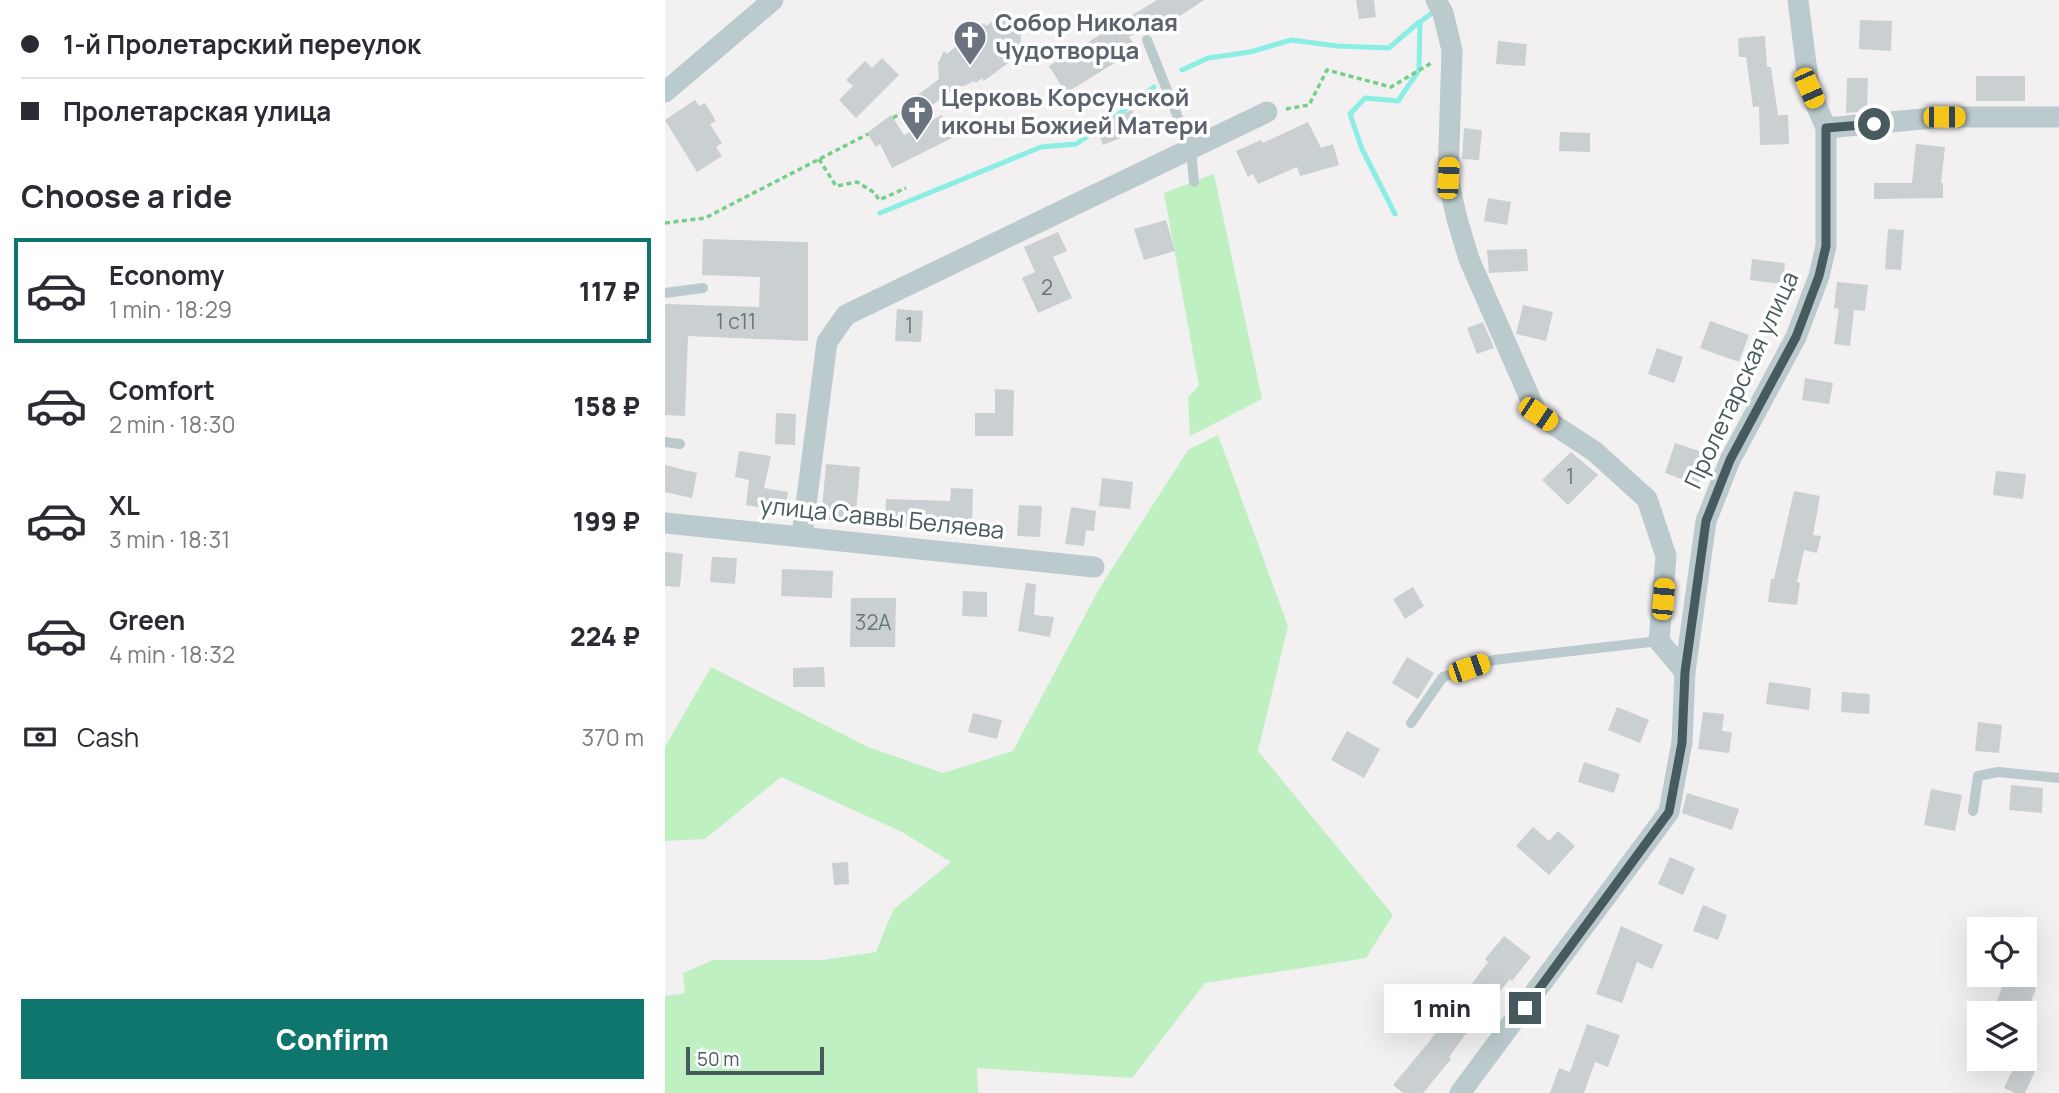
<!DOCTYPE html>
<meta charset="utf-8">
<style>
body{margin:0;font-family:Manrope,sans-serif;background:#f7f7f7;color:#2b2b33;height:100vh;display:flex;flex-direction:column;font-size:26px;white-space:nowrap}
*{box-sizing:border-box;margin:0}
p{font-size:23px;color:#7c7c81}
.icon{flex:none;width:38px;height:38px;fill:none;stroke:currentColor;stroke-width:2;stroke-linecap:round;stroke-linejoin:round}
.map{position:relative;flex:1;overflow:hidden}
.drawer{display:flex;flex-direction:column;background:#fff;width:665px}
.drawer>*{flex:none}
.guide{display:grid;align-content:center;height:154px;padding:0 21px;background:#fff}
.controls{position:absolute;left:1302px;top:917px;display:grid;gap:14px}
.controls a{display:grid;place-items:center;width:70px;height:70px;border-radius:0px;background:#fff;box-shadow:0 7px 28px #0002;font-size:35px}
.scale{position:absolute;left:21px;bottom:18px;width:138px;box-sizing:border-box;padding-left:7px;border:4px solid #475a5e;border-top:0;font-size:19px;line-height:24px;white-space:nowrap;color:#475a5e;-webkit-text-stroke:5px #fff;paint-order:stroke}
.end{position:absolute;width:32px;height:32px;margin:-16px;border:9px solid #475a5e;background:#fff;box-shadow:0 0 0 4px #fff}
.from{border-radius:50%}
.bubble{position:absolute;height:49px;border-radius:0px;background:#fff;box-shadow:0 7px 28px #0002;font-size:23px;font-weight:800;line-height:49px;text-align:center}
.car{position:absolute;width:21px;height:42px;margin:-21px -10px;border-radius:9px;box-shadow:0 0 5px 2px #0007;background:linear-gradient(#f5c518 24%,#345 0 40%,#f5c518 0 76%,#345 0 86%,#f5c518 0)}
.guide b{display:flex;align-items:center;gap:24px;height:66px;font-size:26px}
.guide b+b{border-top:2px solid #e1e1e2}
.guide i{width:18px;height:18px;background:#2b2b33}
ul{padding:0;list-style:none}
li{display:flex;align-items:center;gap:21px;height:105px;margin:0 14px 10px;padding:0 7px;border:4px solid transparent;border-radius:0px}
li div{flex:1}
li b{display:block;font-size:26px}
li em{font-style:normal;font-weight:800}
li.active{border-color:#0f766e}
li>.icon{width:63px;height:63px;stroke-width:1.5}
h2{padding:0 21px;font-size:32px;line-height:84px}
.pay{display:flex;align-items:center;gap:18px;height:77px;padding:0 21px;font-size:26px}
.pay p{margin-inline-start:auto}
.cta{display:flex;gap:14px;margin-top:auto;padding:14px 21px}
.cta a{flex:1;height:80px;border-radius:0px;background:#0f766e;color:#fff;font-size:28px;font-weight:800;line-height:80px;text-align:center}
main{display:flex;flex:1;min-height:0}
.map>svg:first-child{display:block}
.green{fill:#bef0c2}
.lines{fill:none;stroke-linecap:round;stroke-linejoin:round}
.stream{stroke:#8aeee5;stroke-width:5}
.building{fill:#cacfd2}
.path{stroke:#75cf88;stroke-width:3.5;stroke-dasharray:5 3.5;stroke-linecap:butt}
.lane{stroke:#bbcacd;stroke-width:10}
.street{stroke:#bbcacd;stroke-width:21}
.route{stroke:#475a5e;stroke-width:9}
.labels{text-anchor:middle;stroke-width:7;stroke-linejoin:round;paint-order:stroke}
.number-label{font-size:21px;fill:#68777b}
.worship-label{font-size:24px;font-weight:bold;fill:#5b616d;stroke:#fff;text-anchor:start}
.street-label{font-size:24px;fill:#475a5e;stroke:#fff}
</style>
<main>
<section class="drawer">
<div class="guide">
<b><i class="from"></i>1-й Пролетарский переулок</b>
<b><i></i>Пролетарская улица</b>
</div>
<h2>Choose a ride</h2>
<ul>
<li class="active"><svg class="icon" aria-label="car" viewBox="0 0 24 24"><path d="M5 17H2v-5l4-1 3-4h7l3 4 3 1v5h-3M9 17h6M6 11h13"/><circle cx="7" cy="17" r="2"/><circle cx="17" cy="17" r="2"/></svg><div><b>Economy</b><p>1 min · 18:29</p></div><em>117 ₽</em></li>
<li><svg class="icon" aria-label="car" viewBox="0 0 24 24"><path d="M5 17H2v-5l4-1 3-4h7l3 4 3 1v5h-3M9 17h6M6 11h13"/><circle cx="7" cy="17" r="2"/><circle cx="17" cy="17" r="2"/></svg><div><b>Comfort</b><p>2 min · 18:30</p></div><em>158 ₽</em></li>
<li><svg class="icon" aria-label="car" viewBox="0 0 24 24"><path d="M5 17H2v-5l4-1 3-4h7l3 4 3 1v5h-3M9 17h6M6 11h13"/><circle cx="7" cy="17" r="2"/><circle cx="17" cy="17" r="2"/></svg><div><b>XL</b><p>3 min · 18:31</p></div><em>199 ₽</em></li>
<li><svg class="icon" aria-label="car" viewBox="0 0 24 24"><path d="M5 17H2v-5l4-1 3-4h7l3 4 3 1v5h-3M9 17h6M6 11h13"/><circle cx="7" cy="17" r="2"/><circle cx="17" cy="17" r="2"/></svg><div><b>Green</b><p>4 min · 18:32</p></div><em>224 ₽</em></li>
</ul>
<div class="pay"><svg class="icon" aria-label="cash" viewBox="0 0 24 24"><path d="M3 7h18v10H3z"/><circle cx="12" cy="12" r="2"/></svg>Cash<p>370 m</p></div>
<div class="cta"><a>Confirm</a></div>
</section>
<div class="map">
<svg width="1394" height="1093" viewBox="0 0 1394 1093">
<rect width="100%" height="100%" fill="#f2f0f0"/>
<g class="green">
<path d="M549 174 597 399 525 436 523 397 534 386 499 193Z"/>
<path d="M553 435 623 626 593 751 728 915 701 958 540 983 467 1078 312 1068 313 1093H0V996L20 993 18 973 48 960H158L211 952 228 910 286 862 237 832 116 777 40 839 0 841V747L46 667 203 747 278 773 348 751 434 589 523 450Z"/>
</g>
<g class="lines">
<g class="stream">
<path d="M517 70 543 58 585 52 626 40 672 46 724 48 754 22"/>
<path d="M446 120 489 87"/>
<path d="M215 213 376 147 411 144 438 126"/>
<path d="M730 214 697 149 685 114 700 98 733 101 754 70 755 22 770 11"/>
</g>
</g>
<g class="building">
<path d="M492 0H539L503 24 498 17 464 37 472 49 401 93 384 66Z"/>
<path d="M691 0H709L711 17 694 19Z"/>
<path d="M343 20 350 22 356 30V40L350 54 345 58 347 60 319 81 317 78 311 83 309 81 299 86H293L263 108 253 95 274 79 273 63 279 51 282 54 319 23 321 26 327 22Z"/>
<path d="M1195 20 1227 21 1226 51 1194 49Z"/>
<path d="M1100 36 1102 67H1106L1113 115H1123L1124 144 1095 145 1094 106 1088 107 1081 57H1074L1073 38Z"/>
<path d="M833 41 862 44 860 66 831 64Z"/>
<path d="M217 58 234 75 191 118 174 100 188 86 181 80 200 61 207 68Z"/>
<rect x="1311" y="76" width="49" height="25"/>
<path d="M1182 78H1203L1202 111 1181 113Z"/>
<path d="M30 100 34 106 40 103 51 121 45 124 57 143 51 147 57 156 32 172 0 120Z"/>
<path d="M467 110 475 130 438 145 430 125Z"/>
<path d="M226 115 239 135 277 115 289 137 227 168 215 144 211 147 202 133Z"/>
<path d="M643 122 656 148 668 144 674 165 635 176 632 167 593 184 588 174 583 177 571 151 596 140 598 143Z"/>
<path d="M799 128 817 130 814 160 797 159Z"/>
<path d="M895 132 925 133V152L894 151Z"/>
<path d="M1251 144 1280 147 1276 183H1278V198L1209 199V183H1247Z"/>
<path d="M823 198 846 202 842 225 819 221Z"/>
<path d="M501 220 510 251 479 260 469 229Z"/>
<path d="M1223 229 1239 230 1236 270 1220 269Z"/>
<path d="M393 232 402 251 388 257 407 298 373 313 357 278 370 272 359 247Z"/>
<path d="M38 239 143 242V341L23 336 20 416 0 415V304L94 307 95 277 37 275Z"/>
<path d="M862 249 863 271 824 273 822 250Z"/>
<path d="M1087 259 1120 263 1118 284 1085 280Z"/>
<path d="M1172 282 1203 285 1200 311 1189 310 1185 346 1169 344 1174 309 1169 308Z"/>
<path d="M858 305 888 312 881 341 851 334Z"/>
<path d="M232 309 258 311 256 342 230 341Z"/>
<path d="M1045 321 1084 335 1074 362 1035 348Z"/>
<path d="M818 322 829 348 812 354 802 328Z"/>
<path d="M992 348 1018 357 1009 383 983 374Z"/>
<path d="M1140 378 1168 383 1164 404 1137 400Z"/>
<path d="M330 389 349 390 348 436H310V413H330Z"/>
<path d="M111 413 131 414 130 445 110 444Z"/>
<path d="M1010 443 1043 454 1033 485 1000 473Z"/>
<path d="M74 451 106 456 99 488 123 492 120 512 81 505 84 480 70 477Z"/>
<path d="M906 452 933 475 903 505 877 480Z"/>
<path d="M161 464 195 467 190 523 156 519Z"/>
<path d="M0 465 32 473 27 498 0 492Z"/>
<path d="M1331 471 1361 474 1358 499 1328 495Z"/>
<path d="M437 478 468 482 465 509 434 506Z"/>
<path d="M286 488 308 489 307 527 258 525V528L220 527 221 499 285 501Z"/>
<path d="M1129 491 1155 496 1148 535 1156 536 1152 553 1139 550 1132 582 1135 583 1132 605 1103 602 1106 579H1109Z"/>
<path d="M354 505 377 506 375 537 352 536Z"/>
<path d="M406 507 431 511 429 531 421 530 419 546 400 544Z"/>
<path d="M0 552 18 554 15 587 0 586Z"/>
<path d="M47 557 72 558 70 584 45 582Z"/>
<path d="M117 569 168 571 167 598 116 596Z"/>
<path d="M361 583 371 584 369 615 389 617 385 637 353 631Z"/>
<path d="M748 587 759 606 740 619 728 599Z"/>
<path d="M298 591 322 592V617L297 616Z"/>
<path d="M186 598H231L230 647H185Z"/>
<path d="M742 657 769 673 753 699 727 683Z"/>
<path d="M159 667 160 687H128V668Z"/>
<path d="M1104 682 1146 688 1144 710 1101 704Z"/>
<path d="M1177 692 1205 694 1204 714 1176 712Z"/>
<path d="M952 707 984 720 975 743 943 730Z"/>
<path d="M1038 712 1059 714 1057 731 1067 732 1064 753 1033 749Z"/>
<path d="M308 713 337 720 332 739 303 732Z"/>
<path d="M1313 722 1337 725 1334 753 1310 751Z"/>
<path d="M682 731 715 749 699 778 666 760Z"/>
<path d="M919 762 955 774 949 793 913 782Z"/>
<path d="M1346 785 1378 788 1377 813 1344 810Z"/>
<path d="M1266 789 1297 795 1290 831 1259 825Z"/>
<path d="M1022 793 1074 809 1067 830 1017 813Z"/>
<path d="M868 827 884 841 893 831 910 846 884 875 851 846Z"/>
<path d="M1005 857 1030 868 1018 895 993 884Z"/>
<path d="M183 862 184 884 169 885 167 863Z"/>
<path d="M1038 905 1062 915 1053 940 1028 931Z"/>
<path d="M956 926 998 945 987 969 972 962 957 1003 931 994Z"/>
<path d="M839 936 866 957 847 981 845 979 822 1007 821 1006 784 1057 786 1059 758 1093H738L728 1085 764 1042 823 962 820 959Z"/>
<path d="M1341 976 1371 988 1361 1015 1360 1013 1331 1004Z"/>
<path d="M922 1024 955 1035 943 1067 930 1062 919 1093H885L894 1068 905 1072Z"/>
<path d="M1353 1059 1372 1067 1360 1093H1350L1339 1088Z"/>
</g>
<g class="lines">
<g class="path">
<path d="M621 109 644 105 662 70 726 87 768 62"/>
<path d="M228 118 251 103"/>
<path d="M154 159 171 186 192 182 210 193 214 200 241 188"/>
<path d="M0 223 40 218 203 134"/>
</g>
<g class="lane">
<path d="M482 40 526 150 529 182"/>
<path d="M0 293 38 288"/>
<path d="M0 442 15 444"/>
<path d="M746 723 778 677 829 660 994 641"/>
<path d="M1308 811 1313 776 1333 772 1394 778"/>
</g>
<g class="street">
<path d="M771 0 778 13 787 50 783 179 792 219 804 259 872 414 929 451 982 499 1001 556 994 641 1020 672"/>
<path d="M0 92 108 0"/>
<path d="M1161 128 1279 117H1394"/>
<path d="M0 523 429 567"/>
<path d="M137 536 162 342 181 315 602 112"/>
<path d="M795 1093 1004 812 1017 742 1020 672 1041 521 1065 460 1131 337 1154 276 1161 246V128L1144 88 1133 0"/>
</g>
</g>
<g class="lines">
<path class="route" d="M860 1008 1004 812 1017 743 1020 672 1041 521 1065 460 1131 337 1154 276 1161 246V128L1209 124"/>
</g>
<defs>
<symbol id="church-pin" viewBox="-11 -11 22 30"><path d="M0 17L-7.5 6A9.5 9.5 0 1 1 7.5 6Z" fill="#6b7280" stroke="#fff"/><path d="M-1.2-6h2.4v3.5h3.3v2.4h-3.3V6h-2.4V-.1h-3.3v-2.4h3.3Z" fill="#fff"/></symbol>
</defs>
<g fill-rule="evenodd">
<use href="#church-pin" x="286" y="18" width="38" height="52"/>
<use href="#church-pin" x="233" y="93" width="38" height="52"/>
</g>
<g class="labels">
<g class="number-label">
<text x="382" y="295">2</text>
<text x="71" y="329">1 с11</text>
<text x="244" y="333">1</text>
<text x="905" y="484">1</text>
<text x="208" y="630">32А</text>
</g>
<g class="worship-label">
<text x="330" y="31">Собор Николая<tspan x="330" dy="28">Чудотворца</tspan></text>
<text x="276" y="106">Церковь Корсунской<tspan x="276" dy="28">иконы Божией Матери</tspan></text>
</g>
<g class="street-label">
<text transform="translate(1077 380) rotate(-65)" y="8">Пролетарская улица</text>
<text transform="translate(217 518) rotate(6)" y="8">улица Саввы Беляева</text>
</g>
</g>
</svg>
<div class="controls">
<a><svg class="icon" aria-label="locate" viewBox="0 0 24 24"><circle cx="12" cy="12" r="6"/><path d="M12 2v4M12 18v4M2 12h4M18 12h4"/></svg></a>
<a><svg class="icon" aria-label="layers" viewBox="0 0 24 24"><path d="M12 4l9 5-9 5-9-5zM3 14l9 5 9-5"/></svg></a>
</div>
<div class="scale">50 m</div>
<i class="end from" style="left:1209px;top:124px"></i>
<i class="end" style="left:860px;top:1008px"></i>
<div class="bubble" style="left:719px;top:984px;width:116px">1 min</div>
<i class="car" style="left:1144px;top:88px;rotate:156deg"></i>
<i class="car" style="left:1279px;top:117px;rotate:90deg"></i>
<i class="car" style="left:783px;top:178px;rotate:3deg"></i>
<i class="car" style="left:873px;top:414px;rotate:124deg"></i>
<i class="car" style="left:998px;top:599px;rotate:5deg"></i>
<i class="car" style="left:804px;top:668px;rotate:71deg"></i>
</div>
</main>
